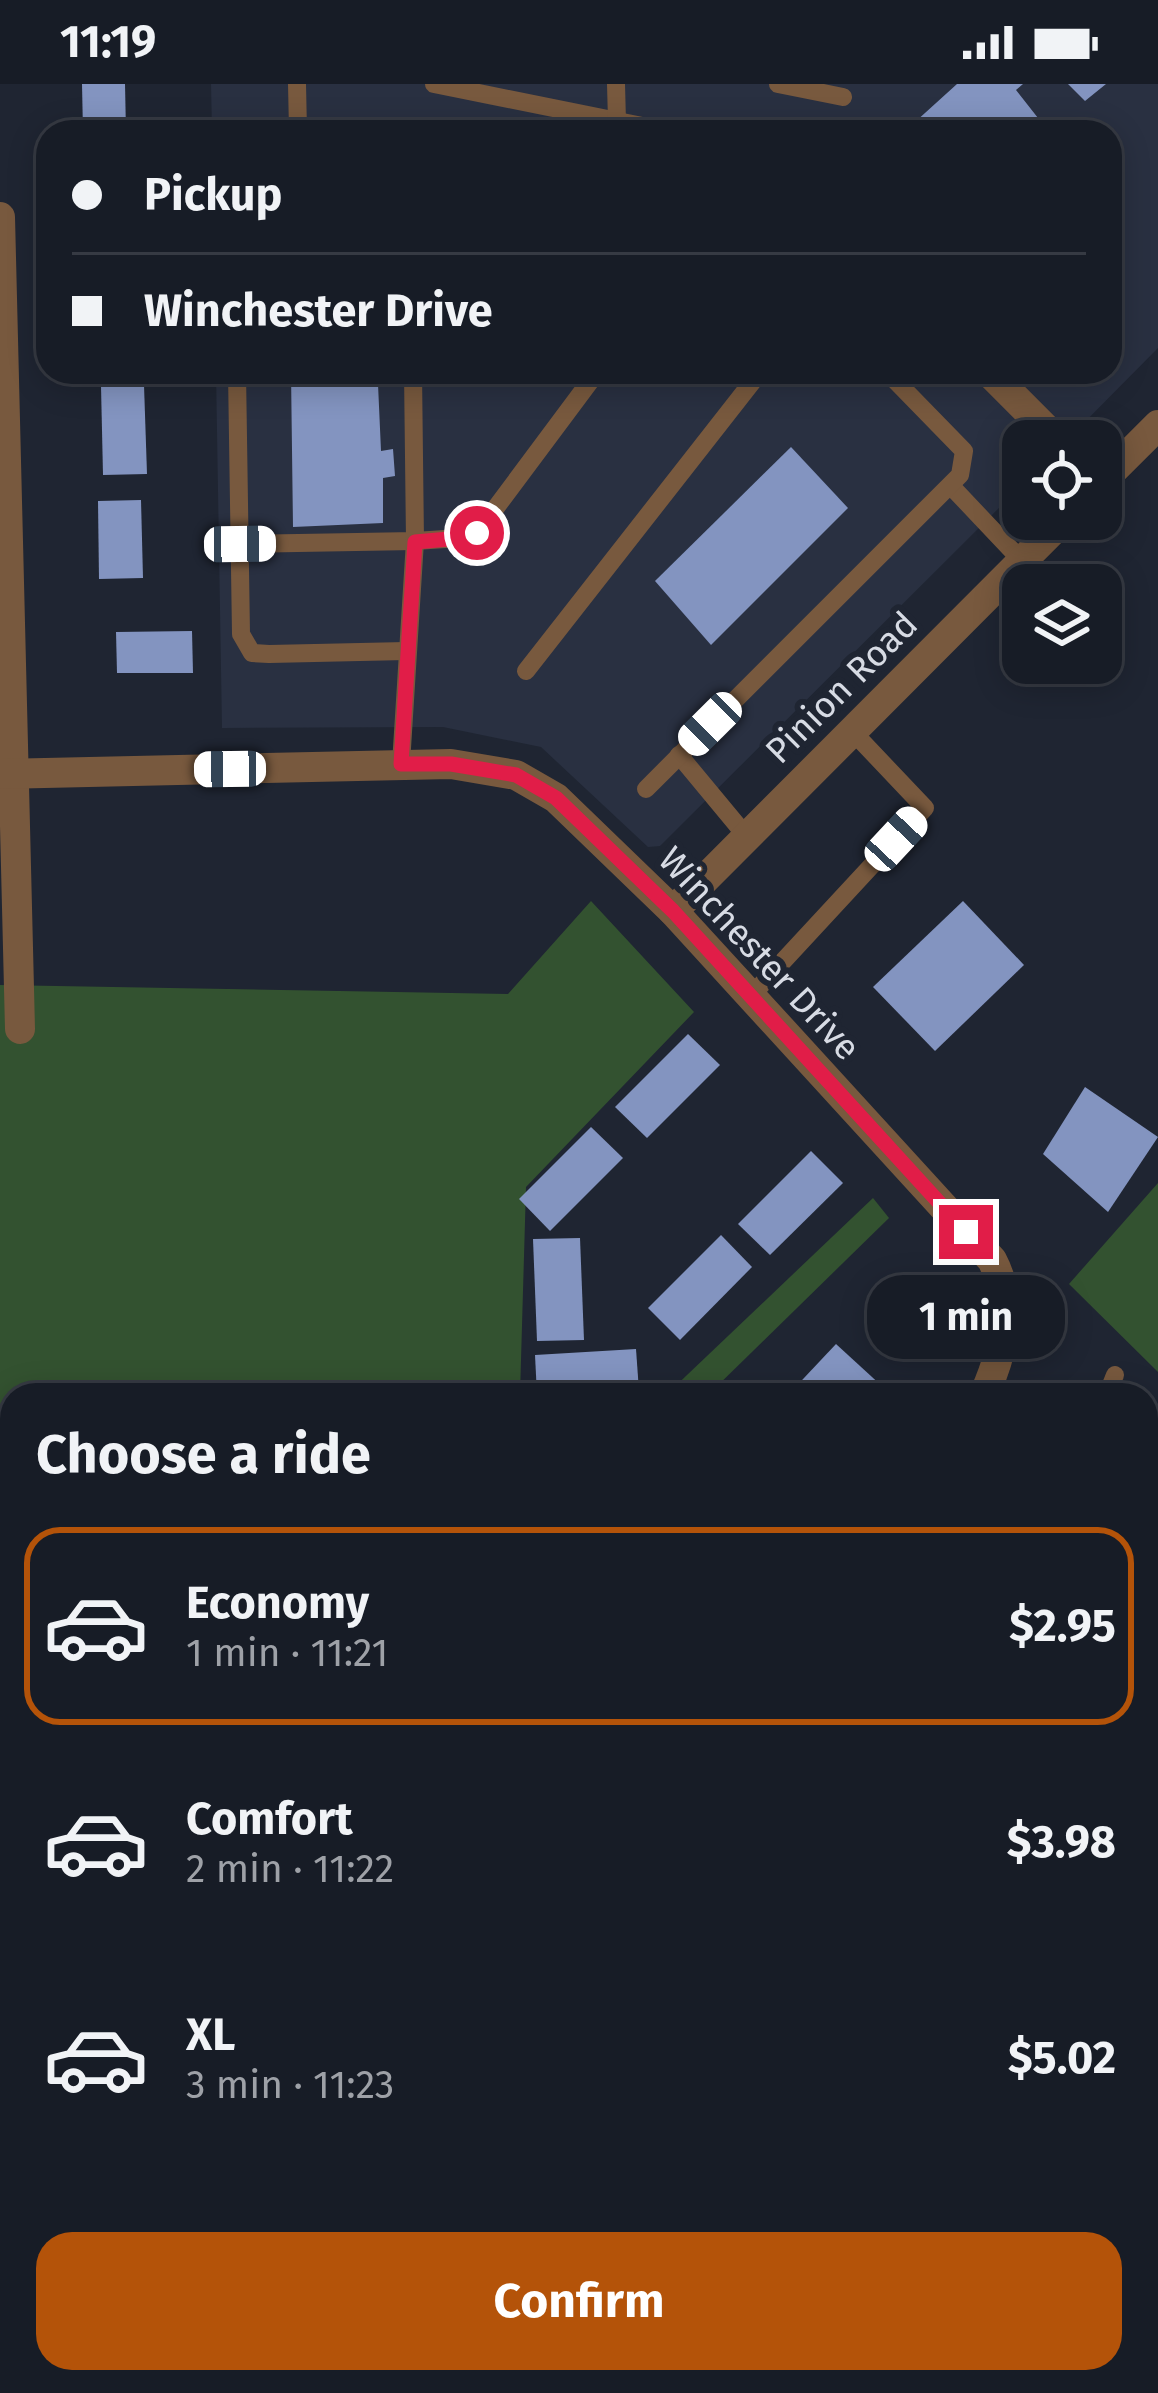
<!DOCTYPE html>
<meta charset="utf-8">
<style>
body{margin:0;font-family:"Fira Sans",sans-serif;background:#20252e;color:#f1f3f6;height:100vh;display:flex;flex-direction:column;font-size:45px;white-space:nowrap}
*{box-sizing:border-box;margin:0}
p{font-size:39px;color:#9ea1a7}
.icon{flex:none;width:66px;height:66px;fill:none;stroke:currentColor;stroke-width:2;stroke-linecap:round;stroke-linejoin:round}
.map{position:relative;flex:1;overflow:hidden}
.panel{position:absolute;left:0px;top:1299px;width:1158px;height:1011px;display:flex;flex-direction:column;background:#171c26;border-radius:36px 36px 0 0;box-shadow:0 6px 30px #0003,0 0 0 3px #363a43}
.panel>*{flex:none}
.top-card{position:absolute;left:36px;top:36px;width:1086px;height:264px;border-radius:36px;box-shadow:0 6px 30px #0003,0 0 0 3px #363a43;display:grid;align-content:center;height:264px;padding:0 36px;background:#171c26}
.fabs{position:absolute;left:1002px;top:336px;display:grid;gap:24px}
.fabs a{display:grid;place-items:center;width:120px;height:120px;border-radius:24px;background:#171c26;box-shadow:0 6px 30px #0003,0 0 0 3px #363a43;font-size:60px}
.end{position:absolute;width:54px;height:54px;margin:-27px;border:15px solid #e11d48;background:#fff;box-shadow:0 0 0 6px #fff}
.from{border-radius:50%}
.bubble{position:absolute;height:84px;border-radius:36px;background:#171c26;box-shadow:0 6px 30px #0003,0 0 0 3px #363a43;font-size:39px;font-weight:700;line-height:84px;text-align:center}
.car{position:absolute;width:36px;height:72px;margin:-36px -18px;border-radius:15px;box-shadow:0 0 9px 3px #0007;background:linear-gradient(#fff 24%,#345 0 40%,#fff 0 76%,#345 0 86%,#fff 0)}
.top-card b{display:flex;align-items:center;gap:42px;height:114px;font-size:45px}
.top-card b+b{border-top:3px solid #363a43}
.top-card i{width:30px;height:30px;background:#f1f3f6}
ul{padding:0;list-style:none}
li{display:flex;align-items:center;gap:36px;height:198px;margin:0 24px 18px;padding:0 12px;border:6px solid transparent;border-radius:36px}
li div{flex:1}
li b{display:block;font-size:45px}
li em{font-style:normal;font-weight:700}
li.selected{border-color:#b45309}
li>.icon{width:108px;height:108px;stroke-width:1.5}
h2{padding:0 36px;font-size:54px;line-height:144px}
.action{display:flex;gap:24px;margin-top:auto;padding:24px 36px}
.action a{flex:1;height:138px;border-radius:36px;background:#b45309;color:#fff;font-size:48px;font-weight:700;line-height:138px;text-align:center}
.status{display:flex;justify-content:space-between;align-items:center;height:84px;padding:0 60px;background:#171c26;direction:ltr}
.status svg{height:33px;fill:currentColor}
.map>svg:first-child{display:block}
.built{fill:#293041}
.green{fill:#335230}
.building{fill:#8394c0}
.lines{fill:none;stroke-linecap:round;stroke-linejoin:round}
.lane{stroke:#78593e;stroke-width:18}
.street{stroke:#78593e;stroke-width:30}
.route{stroke:#e11d48;stroke-width:15}
.labels{text-anchor:middle;stroke-width:12;stroke-linejoin:round;paint-order:stroke}
.street-label{font-size:36px;fill:#d7dbe4;stroke:#1f2532}
</style>
<div class="status"><b>11:19</b><svg viewBox="0 0 49 12"><path d="M0 12V9h3v3zM5 12V6h3v6zM10 12V3h3v9zM15 12V0h3v12zM26 1h20v11H26zM47 4h2v5h-2z"/></svg></div>
<div class="map">
<svg width="1158" height="2309" viewBox="0 0 1158 2309">
<rect width="100%" height="100%" fill="#1f2532"/>
<path class="built" d="M211 0H1158V264L1066 357H1023V400L660 762 648 763 541 663 443 643 222 644 216 288H1110V48H212Z"/>
<g class="green">
<path d="M591 817 694 928 526 1103 520 1311H12V2298H754L795 2309H0V901L508 910Z"/>
<path d="M1158 1099V1288L1069 1200Z"/>
<path d="M873 1114 889 1134 708 1311H666Z"/>
<path d="M1158 1799V2309H992L1022 2302 1023 2298H1146V1836Z"/>
</g>
<g class="building">
<path d="M82 0H125L126 48H83Z"/>
<path d="M957 0H1023L1016 6 1049 48H904Z"/>
<path d="M1068 0H1106L1085 17Z"/>
<path d="M291 288H394V298L378 300 381 367 393 365 395 392 383 394V439L293 443Z"/>
<path d="M144 301 147 390 103 391 101 302Z"/>
<path d="M791 363 848 424 711 561 655 497Z"/>
<path d="M141 416 143 494 99 495 98 417Z"/>
<path d="M192 547 193 589H117L116 548Z"/>
<path d="M963 817 1024 881 935 967 873 903Z"/>
<path d="M688 950 720 981 647 1054 615 1023Z"/>
<path d="M1085 1003 1158 1053 1108 1128 1043 1070Z"/>
<path d="M591 1043 623 1074 550 1147 519 1115Z"/>
<path d="M811 1067 843 1099 770 1171 738 1140Z"/>
<path d="M721 1151 752 1183 680 1256 648 1224Z"/>
<path d="M580 1154 584 1256 537 1257 533 1155Z"/>
<path d="M836 1260 884 1304 878 1311H788Z"/>
<path d="M636 1265 639 1307 537 1311 535 1271Z"/>
<path d="M1146 1424 1158 1428V1662L1147 1695Z"/>
</g>
<g class="lines">
<g class="lane">
<path d="M297 0 298 46"/>
<path d="M434 0 672 48"/>
<path d="M616 0 617 37"/>
<path d="M778 0 843 13"/>
<path d="M237 288 241 550 252 569 269 570 406 567"/>
<path d="M567 288 593 293"/>
<path d="M951 402 1022 477"/>
<path d="M240 460 415 457 460 454 477 449 597 288"/>
<path d="M526 587 760 288"/>
<path d="M679 671 747 753"/>
<path d="M401 680 415 457 413 288"/>
<path d="M646 705 960 391 964 367 887 288"/>
<path d="M749 914 925 724 852 647"/>
<path d="M1107 1311 1115 1291"/>
<path d="M1146 1388 1158 1392"/>
</g>
<g class="street">
<path d="M0 133 20 945"/>
<path d="M989 288 1058 357"/>
<path d="M1101 398 1158 341"/>
<path d="M0 690 451 680 516 691 556 714 673 827 992 1176C1015 1219 1003 1269 984 1311"/>
<path d="M673 827 1064 435"/>
</g>
</g>
<g class="lines">
<path class="route" d="M477 449 460 454 415 458 401 680H451L516 691 556 714 673 827 966 1148"/>
</g>
<g class="labels">
<g class="street-label">
<text transform="translate(841 603) rotate(-45)" y="13">Pinion Road</text>
<text transform="translate(760 869) rotate(47)" y="13">Winchester Drive</text>
</g>
</g>
</svg>
<div class="fabs">
<a><svg class="icon" aria-label="locate" viewBox="0 0 24 24"><circle cx="12" cy="12" r="6"/><path d="M12 2v4M12 18v4M2 12h4M18 12h4"/></svg></a>
<a><svg class="icon" aria-label="layers" viewBox="0 0 24 24"><path d="M12 4l9 5-9 5-9-5zM3 14l9 5 9-5"/></svg></a>
</div>
<i class="end from" style="left:477px;top:449px"></i>
<i class="end" style="left:966px;top:1148px"></i>
<div class="bubble" style="left:867px;top:1191px;width:198px">1 min</div>
<i class="car" style="left:240px;top:460px;rotate:89deg"></i>
<i class="car" style="left:710px;top:640px;rotate:225deg"></i>
<i class="car" style="left:230px;top:685px;rotate:269deg"></i>
<i class="car" style="left:896px;top:755px;rotate:43deg"></i>
<div class="top-card">
<b><i class="from"></i>Pickup</b>
<b><i></i>Winchester Drive</b>
</div>
<section class="panel">
<h2>Choose a ride</h2>
<ul>
<li class="selected"><svg class="icon" aria-label="car" viewBox="0 0 24 24"><path d="M5 17H2v-5l4-1 3-4h7l3 4 3 1v5h-3M9 17h6M6 11h13"/><circle cx="7" cy="17" r="2"/><circle cx="17" cy="17" r="2"/></svg><div><b>Economy</b><p>1 min · 11:21</p></div><em>$2.95</em></li>
<li><svg class="icon" aria-label="car" viewBox="0 0 24 24"><path d="M5 17H2v-5l4-1 3-4h7l3 4 3 1v5h-3M9 17h6M6 11h13"/><circle cx="7" cy="17" r="2"/><circle cx="17" cy="17" r="2"/></svg><div><b>Comfort</b><p>2 min · 11:22</p></div><em>$3.98</em></li>
<li><svg class="icon" aria-label="car" viewBox="0 0 24 24"><path d="M5 17H2v-5l4-1 3-4h7l3 4 3 1v5h-3M9 17h6M6 11h13"/><circle cx="7" cy="17" r="2"/><circle cx="17" cy="17" r="2"/></svg><div><b>XL</b><p>3 min · 11:23</p></div><em>$5.02</em></li>
</ul>
<div class="action"><a>Confirm</a></div>
</section>
</div>
